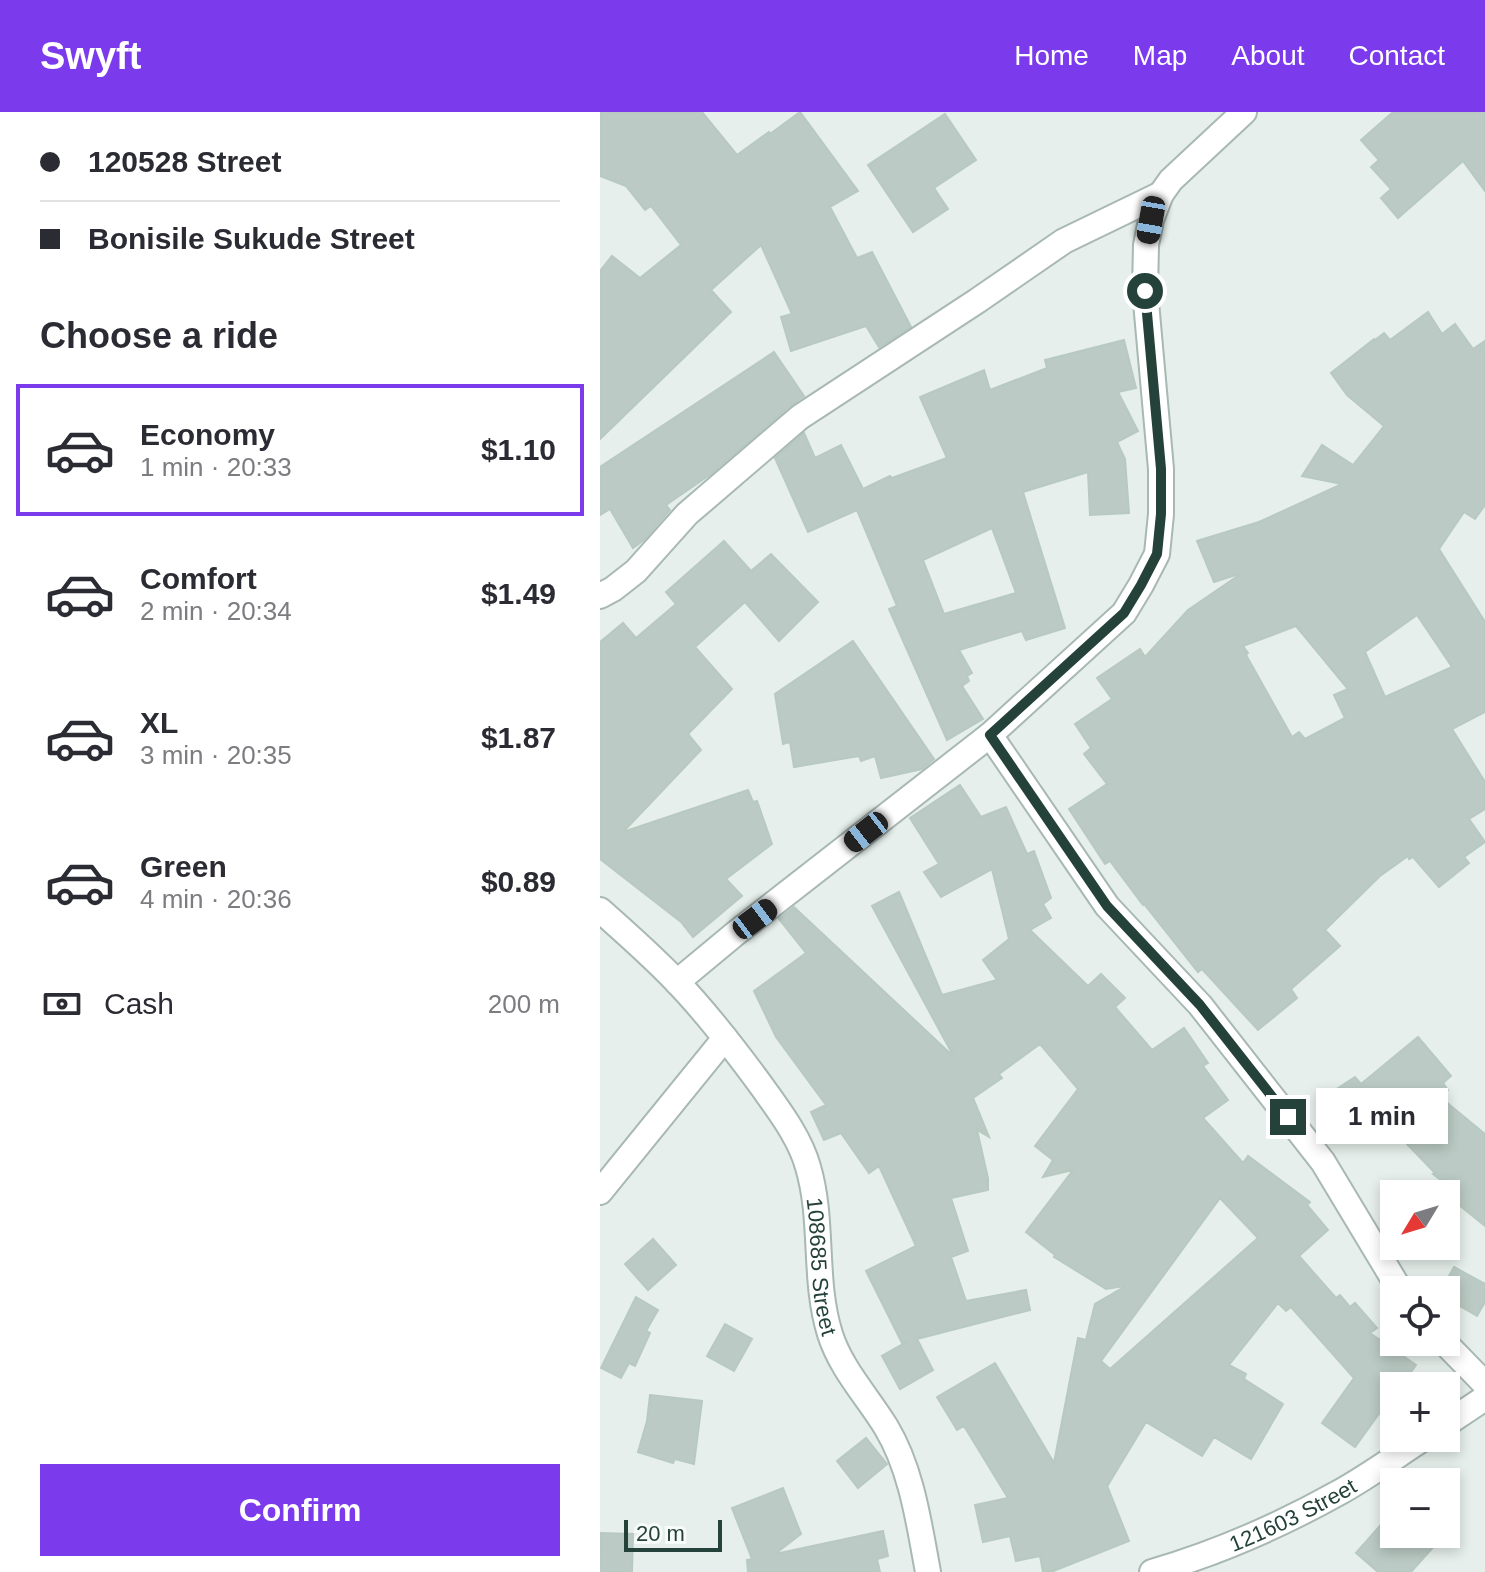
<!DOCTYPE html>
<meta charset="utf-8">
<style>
body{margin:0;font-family:Arial,sans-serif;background:#f7f7f7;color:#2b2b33;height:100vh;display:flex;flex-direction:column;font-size:30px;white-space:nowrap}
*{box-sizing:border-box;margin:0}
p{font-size:26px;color:#7c7c81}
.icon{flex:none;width:44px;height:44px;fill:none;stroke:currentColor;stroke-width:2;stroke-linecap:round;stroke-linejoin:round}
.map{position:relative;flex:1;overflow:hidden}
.sheet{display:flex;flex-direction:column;background:#fff;width:600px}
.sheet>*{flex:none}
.hud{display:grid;align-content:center;height:176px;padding:0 40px;background:#fff}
.needle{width:52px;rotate:232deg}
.controls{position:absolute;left:780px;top:1068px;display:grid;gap:16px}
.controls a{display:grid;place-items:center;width:80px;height:80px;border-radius:0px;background:#fff;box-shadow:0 4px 12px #0003;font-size:40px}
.scale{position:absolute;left:24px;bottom:20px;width:98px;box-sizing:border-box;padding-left:8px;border:4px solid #24423a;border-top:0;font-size:22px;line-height:28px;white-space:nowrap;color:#24423a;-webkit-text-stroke:6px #f7fbf9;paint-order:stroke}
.end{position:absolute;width:36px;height:36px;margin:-18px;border:10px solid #24423a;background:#fff;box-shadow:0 0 0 4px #fff}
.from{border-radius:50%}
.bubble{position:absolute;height:56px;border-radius:0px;background:#fff;box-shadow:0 4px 12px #0003;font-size:26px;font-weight:600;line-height:56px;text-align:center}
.car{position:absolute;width:24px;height:48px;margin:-24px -12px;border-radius:10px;box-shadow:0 0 6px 2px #0007;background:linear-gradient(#222 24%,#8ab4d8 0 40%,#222 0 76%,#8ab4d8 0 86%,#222 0)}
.hud b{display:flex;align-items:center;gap:28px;height:76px;font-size:30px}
.hud b+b{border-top:2px solid #e1e1e2}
.hud i{width:20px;height:20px;background:#2b2b33}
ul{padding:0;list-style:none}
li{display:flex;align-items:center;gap:24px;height:132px;margin:0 16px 12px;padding:0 24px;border:4px solid transparent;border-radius:0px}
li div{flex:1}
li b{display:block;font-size:30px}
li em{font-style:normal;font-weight:600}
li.selected{border-color:#7c3aed}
li>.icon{width:72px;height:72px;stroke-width:1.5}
h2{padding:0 40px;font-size:36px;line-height:96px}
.pay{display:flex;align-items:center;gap:20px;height:88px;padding:0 40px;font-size:30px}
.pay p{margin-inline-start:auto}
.cta{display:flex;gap:16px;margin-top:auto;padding:16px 40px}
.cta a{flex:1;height:92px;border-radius:0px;background:#7c3aed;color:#fff;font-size:32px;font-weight:600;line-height:92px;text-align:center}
header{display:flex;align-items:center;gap:48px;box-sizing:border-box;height:112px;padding:0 40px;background:#7c3aed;color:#fff}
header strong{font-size:38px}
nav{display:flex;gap:44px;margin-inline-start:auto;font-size:28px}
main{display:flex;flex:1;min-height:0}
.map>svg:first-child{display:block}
.building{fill:#bbcac4;stroke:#b8c9c2;stroke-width:2;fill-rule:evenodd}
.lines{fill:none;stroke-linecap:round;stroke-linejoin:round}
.minor-casing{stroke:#a8b8b2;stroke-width:28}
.minor{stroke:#fff;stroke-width:24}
.route{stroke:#24423a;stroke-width:10}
.labels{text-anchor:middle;stroke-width:7;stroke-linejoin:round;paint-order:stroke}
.street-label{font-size:22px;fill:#24423a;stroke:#f7fbf9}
</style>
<header>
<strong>Swyft</strong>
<nav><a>Home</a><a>Map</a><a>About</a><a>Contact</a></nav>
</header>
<main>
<section class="sheet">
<div class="hud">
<b><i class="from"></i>120528 Street</b>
<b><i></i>Bonisile Sukude Street</b>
</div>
<h2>Choose a ride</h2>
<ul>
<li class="selected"><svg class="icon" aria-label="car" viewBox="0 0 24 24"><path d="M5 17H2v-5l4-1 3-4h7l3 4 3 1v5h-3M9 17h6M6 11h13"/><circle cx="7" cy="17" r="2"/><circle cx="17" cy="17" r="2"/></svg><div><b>Economy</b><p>1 min · 20:33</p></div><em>$1.10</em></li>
<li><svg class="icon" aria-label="car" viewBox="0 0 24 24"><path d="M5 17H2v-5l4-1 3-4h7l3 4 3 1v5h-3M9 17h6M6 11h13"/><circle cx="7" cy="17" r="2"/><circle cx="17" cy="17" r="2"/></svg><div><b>Comfort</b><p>2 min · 20:34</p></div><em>$1.49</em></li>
<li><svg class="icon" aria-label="car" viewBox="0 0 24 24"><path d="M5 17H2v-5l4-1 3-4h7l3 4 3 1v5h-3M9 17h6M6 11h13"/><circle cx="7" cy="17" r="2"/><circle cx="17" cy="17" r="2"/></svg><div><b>XL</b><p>3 min · 20:35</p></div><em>$1.87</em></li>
<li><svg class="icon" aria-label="car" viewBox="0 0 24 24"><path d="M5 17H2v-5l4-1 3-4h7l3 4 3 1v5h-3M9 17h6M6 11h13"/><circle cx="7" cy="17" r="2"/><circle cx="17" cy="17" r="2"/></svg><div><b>Green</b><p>4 min · 20:36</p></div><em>$0.89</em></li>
</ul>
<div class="pay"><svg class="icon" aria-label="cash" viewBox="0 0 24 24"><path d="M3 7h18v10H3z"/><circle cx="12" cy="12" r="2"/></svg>Cash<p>200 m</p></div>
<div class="cta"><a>Confirm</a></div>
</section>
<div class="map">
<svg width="885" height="1460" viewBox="0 0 885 1460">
<rect width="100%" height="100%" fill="#e6efeb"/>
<g class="building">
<path d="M0 0H102L137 43 169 20 170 22 200 0 258 79 230 95 257 146 272 140 311 215 279 235 266 214 191 239 181 205 192 202 161 133 111 178 131 200 0 327V159L12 144 40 166 81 133 51 94 45 98 26 74 0 64Z"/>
<path d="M793 0H885V79L863 49 798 106 781 86 791 77 771 55 779 48 761 28Z"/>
<path d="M345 2 376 48 334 76 348 97 313 120 268 53Z"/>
<path d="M828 200 842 222 855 212 873 237 885 229V393L875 407 864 400 839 437 885 510V600L852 617 885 670V697L869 707 885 730 864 745 869 751 839 775 813 745 809 747 808 744 780 764 725 818 740 834 691 877 697 886 658 918 602 857 598 860 544 792 543 793 510 749 505 752 469 697 507 672 484 642 491 636 475 612 512 587 497 566 540 537 545 545 588 498 642 461 614 470 597 429 659 410 742 372 702 364 722 333 753 353 784 314 747 283 731 261 774 227 775 228 784 221 790 228ZM817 503 852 555 785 585 765 540ZM696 514 748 577 734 583 745 606 705 627 699 620 692 625 646 543 648 541 643 534Z"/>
<path d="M524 228 536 276 518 280 538 319 517 330 525 347 529 401 490 403 488 360 423 380 465 516 426 528 422 519 359 538 372 561 367 564 369 569 362 574 383 607 347 628 289 497 297 494 257 398 208 420 175 346 204 321 215 346 241 333 263 377 290 364 292 366 347 346 320 285 384 258 390 278 447 256 445 248ZM392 416 416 481 344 502 323 448Z"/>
<path d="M174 240 204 284 190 294 111 362 66 393 70 398 44 428 33 436 10 397 0 403V355Z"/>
<path d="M124 429 151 459 171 442 218 490 179 529 145 490 95 535 132 577 88 622 101 638 23 720 148 678 153 690 157 689 172 732 126 767 142 784 93 825 81 810 0 747V530L23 511 36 526 76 492 66 480Z"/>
<path d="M253 529 334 647 322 657 281 666 275 644 261 649 259 644 194 655 190 630 183 632 175 582Z"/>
<path d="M360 673 381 705 406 695 427 742 434 739 451 786 443 792 451 806 430 818 488 874 501 862 525 886 515 895 552 938 584 916 608 951 603 954 628 988 603 1006 643 1051 648 1044 710 1090 707 1093 728 1118 699 1144 736 1186 740 1183 750 1195 755 1191 777 1216 770 1221 816 1253 801 1274H794V1281L755 1335 722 1311 754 1266 691 1195 686 1199 678 1191 629 1253 646 1262 644 1267 683 1292 651 1347 614 1325 602 1344 546 1310 508 1373 506 1371 529 1429 451 1460H443L440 1444 416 1449 410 1424 383 1430 375 1393 408 1386 364 1314 357 1318 337 1285 395 1251 454 1351 478 1226 486 1228 495 1192 524 1175V1174L506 1177 454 1145 455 1143 426 1120 473 1058 443 1065 453 1048 435 1034 478 977 440 932 399 962 402 966 373 986 389 1025 377 1018 388 1066V1078L351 1086 368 1139 351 1145 366 1189 426 1178 430 1198 317 1227 333 1258 300 1277 282 1244 308 1229 302 1231 266 1159 316 1134 279 1054 269 1061 241 1021 224 1028 211 1000 226 993 176 925 154 879 206 841 179 807 194 795 354 945 272 794 299 780 342 883 397 868 383 848 409 827 392 757 341 785 324 760 339 752 310 706ZM620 1086 658 1126 510 1257 501 1249Z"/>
<path d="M818 925 851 964 843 971 848 978 840 985 885 1022V1114L842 1079 847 1073 833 1062 835 1061 776 1000 750 1018 726 984 755 965 761 972Z"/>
<path d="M53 1127 76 1153 48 1178 25 1152Z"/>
<path d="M854 1155 885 1172V1190L877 1204 846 1186V1178H841Z"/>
<path d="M36 1185 58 1198 46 1219 50 1221 35 1254 29 1251 21 1266 1 1256Z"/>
<path d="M125 1212 152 1227 134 1259 107 1244Z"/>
<path d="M50 1283 102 1289 94 1352 75 1347 73 1351 38 1340 47 1309Z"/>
<path d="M266 1326 287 1352 258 1376 237 1349Z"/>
<path d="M183 1376 201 1422 175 1442 283 1419 288 1444 277 1447 280 1460H148L147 1448 152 1447 132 1396Z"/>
<path d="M794 1398V1422H845L811 1460H778L756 1441Z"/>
<path d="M1 1421 33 1422 32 1460H0Z"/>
</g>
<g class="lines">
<defs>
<g id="minor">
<path d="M0 484 13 477 36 459 87 402 200 305 377 189 464 129 561 82"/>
<path d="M390 623 507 794 600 893 723 1050 800 1178"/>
<path id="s1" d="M0 798C26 821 51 843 75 868 107 901 136 939 163 976 180 1000 200 1026 208 1055 224 1109 213 1168 230 1222 241 1257 267 1284 286 1315 312 1358 319 1412 328 1460"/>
<path d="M77 870 136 821 390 623 524 501 541 473 557 442 561 402V357L545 179 546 133 551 108 561 82 571 68 644 0"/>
<path d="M0 1080 125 926"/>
<path d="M844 1230 885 1272"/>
<path d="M846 1312 885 1286"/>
<path id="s2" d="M552 1460C617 1441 681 1413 740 1380 769 1364 796 1344 824 1326"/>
</g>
</defs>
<use href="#minor" class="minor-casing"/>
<use href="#minor" class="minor"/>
</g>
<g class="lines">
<path class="route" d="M545 179 561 357V402L557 442 541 473 524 501 390 623 507 794 600 893 688 1005"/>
</g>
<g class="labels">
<g class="street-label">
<text dy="8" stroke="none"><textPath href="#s1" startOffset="434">108685 Street</textPath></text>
<text dy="8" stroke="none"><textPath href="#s2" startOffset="152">121603 Street</textPath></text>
</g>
</g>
</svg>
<div class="controls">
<a><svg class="needle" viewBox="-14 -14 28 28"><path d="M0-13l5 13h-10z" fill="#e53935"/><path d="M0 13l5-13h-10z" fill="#7c7c81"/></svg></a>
<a><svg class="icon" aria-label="locate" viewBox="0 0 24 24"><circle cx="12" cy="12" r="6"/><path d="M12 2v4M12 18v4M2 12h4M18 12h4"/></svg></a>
<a>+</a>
<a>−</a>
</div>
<div class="scale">20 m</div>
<i class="end from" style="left:545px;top:179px"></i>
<i class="end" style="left:688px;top:1005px"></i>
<div class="bubble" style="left:716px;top:976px;width:132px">1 min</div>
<i class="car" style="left:551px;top:108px;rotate:190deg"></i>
<i class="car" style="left:266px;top:720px;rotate:232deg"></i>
<i class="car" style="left:155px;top:807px;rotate:53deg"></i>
</div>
</main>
